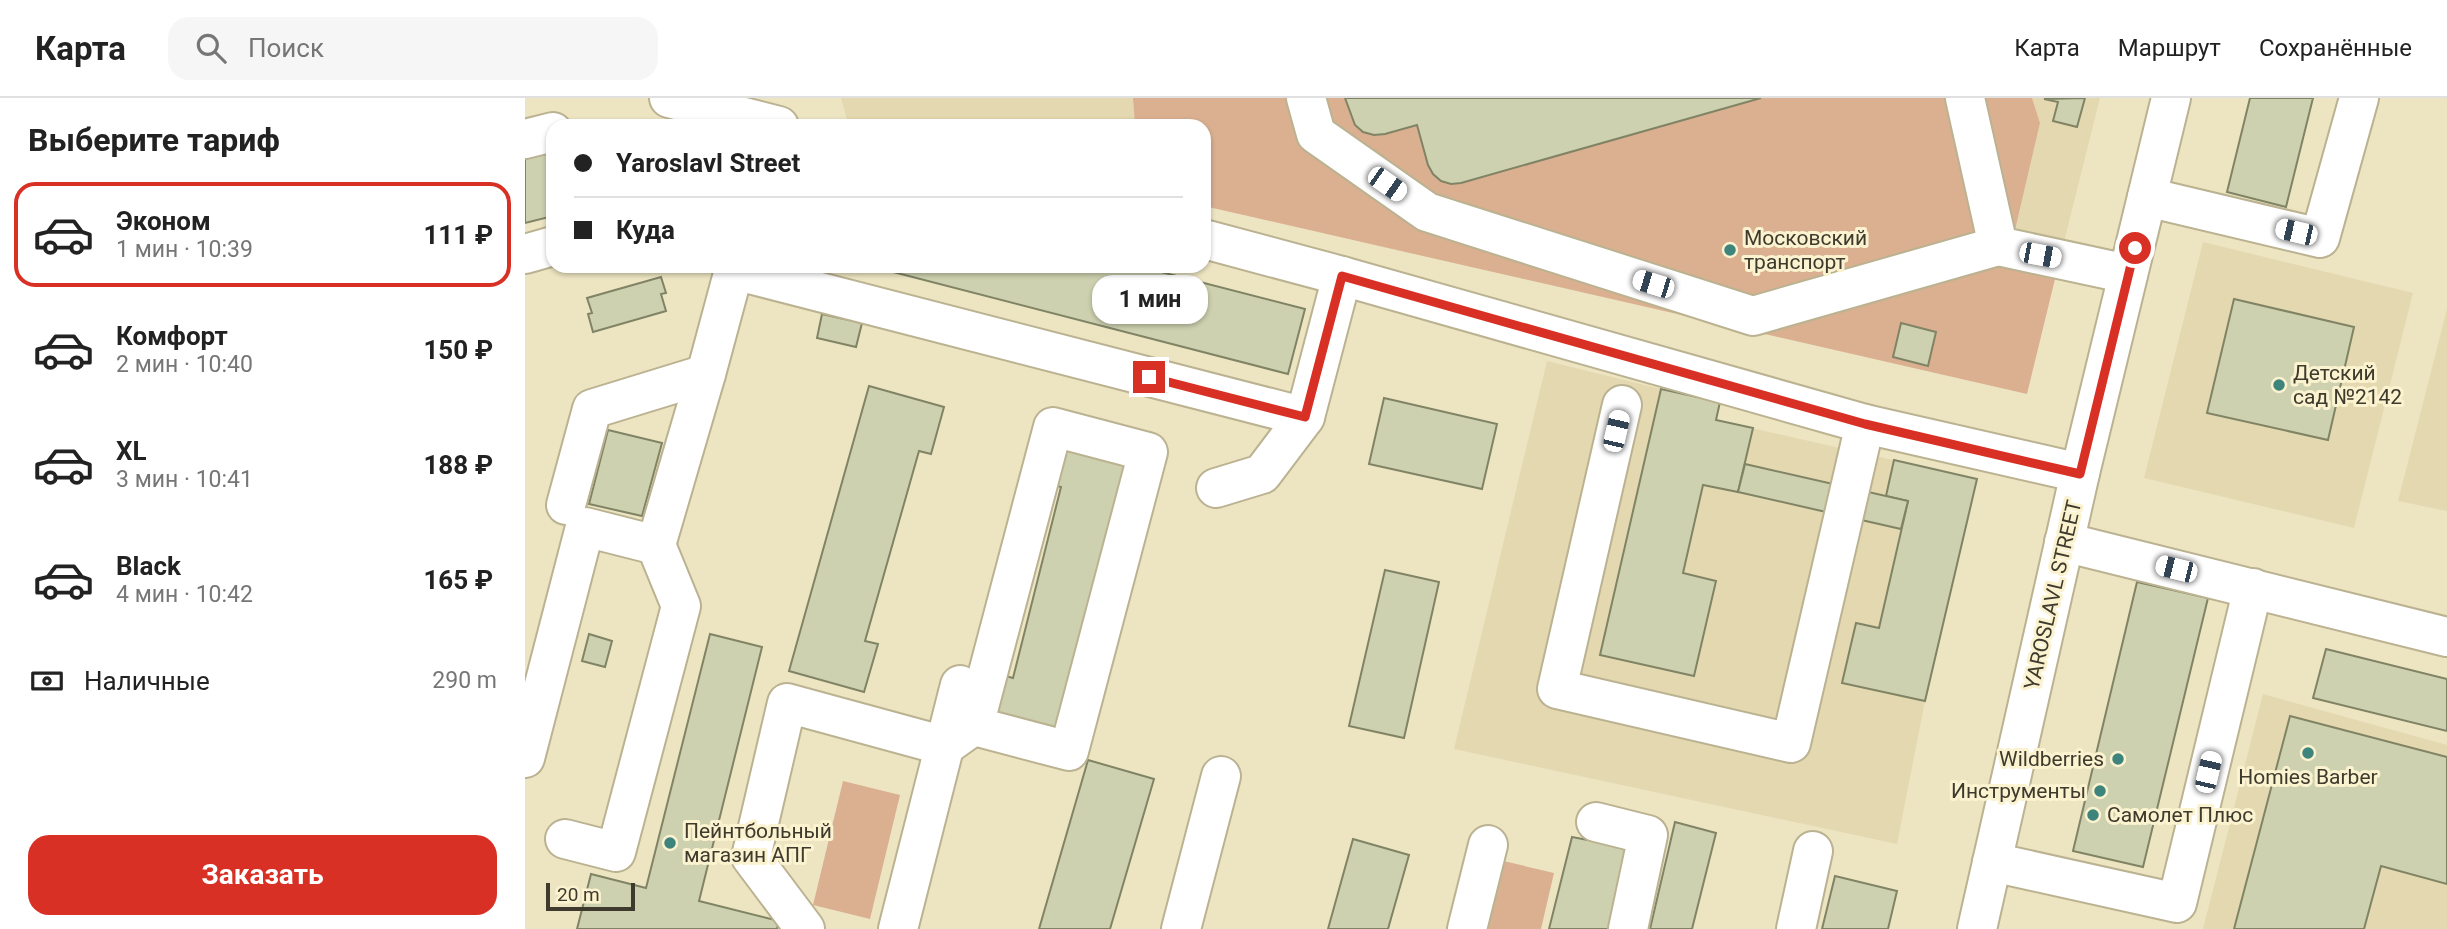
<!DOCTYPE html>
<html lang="ru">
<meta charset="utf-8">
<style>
body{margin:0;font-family:Roboto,sans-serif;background:#f6f6f6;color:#222;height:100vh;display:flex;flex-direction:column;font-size:26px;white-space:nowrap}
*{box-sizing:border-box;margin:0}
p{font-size:23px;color:#767676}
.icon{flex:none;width:38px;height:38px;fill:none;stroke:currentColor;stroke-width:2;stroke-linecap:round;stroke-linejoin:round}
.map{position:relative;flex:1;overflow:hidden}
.drawer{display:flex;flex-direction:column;background:#fff;width:525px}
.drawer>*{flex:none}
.top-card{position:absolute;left:21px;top:21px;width:665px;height:154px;border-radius:21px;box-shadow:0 2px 5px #0004;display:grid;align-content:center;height:154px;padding:0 28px;background:#fff}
.scale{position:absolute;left:21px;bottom:18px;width:89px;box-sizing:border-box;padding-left:7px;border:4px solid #3e3a2d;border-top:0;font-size:19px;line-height:24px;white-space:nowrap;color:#3e3a2d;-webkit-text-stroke:5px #fbf2cf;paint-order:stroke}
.end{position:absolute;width:32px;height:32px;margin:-16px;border:9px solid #d93025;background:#fff;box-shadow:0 0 0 4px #fff}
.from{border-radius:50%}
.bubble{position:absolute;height:49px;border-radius:21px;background:#fff;box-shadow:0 2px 5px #0004;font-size:23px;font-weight:700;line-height:49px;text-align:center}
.car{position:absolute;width:21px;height:42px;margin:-21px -10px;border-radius:9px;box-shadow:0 0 5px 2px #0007;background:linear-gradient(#fff 24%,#345 0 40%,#fff 0 76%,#345 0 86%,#fff 0)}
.top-card b{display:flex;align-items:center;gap:24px;height:66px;font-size:26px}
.top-card b+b{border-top:2px solid #e0e0e0}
.top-card i{width:18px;height:18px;background:#222}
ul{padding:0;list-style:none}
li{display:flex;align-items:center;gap:21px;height:105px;margin:0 14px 10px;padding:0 14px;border:4px solid transparent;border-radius:21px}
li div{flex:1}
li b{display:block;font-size:26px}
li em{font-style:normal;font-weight:700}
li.on{border-color:#d93025}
li>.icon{width:63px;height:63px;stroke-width:1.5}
h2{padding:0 28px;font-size:32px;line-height:84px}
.pay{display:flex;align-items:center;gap:18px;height:77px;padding:0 28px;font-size:26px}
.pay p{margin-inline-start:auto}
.action{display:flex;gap:14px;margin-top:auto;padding:14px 28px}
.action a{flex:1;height:80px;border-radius:21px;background:#d93025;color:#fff;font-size:28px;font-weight:700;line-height:80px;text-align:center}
header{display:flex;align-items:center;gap:42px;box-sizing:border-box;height:98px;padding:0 35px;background:#fff;border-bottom:2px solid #e0e0e0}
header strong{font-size:33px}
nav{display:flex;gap:38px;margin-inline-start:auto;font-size:24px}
.search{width:490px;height:63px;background:#f6f6f6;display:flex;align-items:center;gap:18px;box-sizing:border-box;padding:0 24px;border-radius:21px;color:#767676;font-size:26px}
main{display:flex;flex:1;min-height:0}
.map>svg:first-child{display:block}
.built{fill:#e3d8af}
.green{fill:#dab091}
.building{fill:#cdd1af;stroke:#808465;stroke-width:2}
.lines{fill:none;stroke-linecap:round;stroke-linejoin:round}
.minor-casing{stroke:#bbb291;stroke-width:42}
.minor{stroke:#fff;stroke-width:38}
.route{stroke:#d93025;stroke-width:9}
.poi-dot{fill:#3d847c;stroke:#fbf2cf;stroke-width:2.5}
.labels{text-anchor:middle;stroke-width:6;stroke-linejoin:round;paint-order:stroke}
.poi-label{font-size:21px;fill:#3e3a2d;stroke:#fbf2cf;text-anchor:start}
.street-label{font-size:21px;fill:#3e3a2d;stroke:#fbf2cf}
</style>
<header>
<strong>Карта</strong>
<div class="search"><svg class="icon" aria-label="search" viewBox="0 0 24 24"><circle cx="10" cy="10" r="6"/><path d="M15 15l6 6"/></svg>Поиск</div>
<nav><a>Карта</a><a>Маршрут</a><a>Сохранённые</a></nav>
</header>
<main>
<section class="drawer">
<h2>Выберите тариф</h2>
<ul>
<li class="on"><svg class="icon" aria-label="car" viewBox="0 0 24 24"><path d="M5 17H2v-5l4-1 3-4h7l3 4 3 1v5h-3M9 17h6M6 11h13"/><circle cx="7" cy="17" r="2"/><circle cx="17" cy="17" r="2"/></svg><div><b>Эконом</b><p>1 мин · 10:39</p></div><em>111 ₽</em></li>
<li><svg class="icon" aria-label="car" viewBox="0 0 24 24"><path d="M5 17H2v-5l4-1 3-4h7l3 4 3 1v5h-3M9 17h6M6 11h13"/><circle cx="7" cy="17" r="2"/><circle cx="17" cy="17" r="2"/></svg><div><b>Комфорт</b><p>2 мин · 10:40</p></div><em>150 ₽</em></li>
<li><svg class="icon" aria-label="car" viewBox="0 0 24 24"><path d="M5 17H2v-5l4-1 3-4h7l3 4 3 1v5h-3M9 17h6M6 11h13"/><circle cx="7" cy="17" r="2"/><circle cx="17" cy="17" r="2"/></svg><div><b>XL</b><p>3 мин · 10:41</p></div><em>188 ₽</em></li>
<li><svg class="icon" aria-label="car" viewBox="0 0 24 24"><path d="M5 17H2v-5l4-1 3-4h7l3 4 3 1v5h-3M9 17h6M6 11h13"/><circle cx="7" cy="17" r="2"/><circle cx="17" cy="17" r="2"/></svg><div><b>Black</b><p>4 мин · 10:42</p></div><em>165 ₽</em></li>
</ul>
<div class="pay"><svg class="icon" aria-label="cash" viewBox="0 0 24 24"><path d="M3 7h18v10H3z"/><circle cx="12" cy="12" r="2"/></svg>Наличные<p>290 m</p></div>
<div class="action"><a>Заказать</a></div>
</section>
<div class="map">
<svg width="1922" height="831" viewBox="0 0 1922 831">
<rect width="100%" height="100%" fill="#ede5c2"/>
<g class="built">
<path d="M316 0H608L610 28H346L322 22Z"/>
<path d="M1507 0H1575L1539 144 1490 132 1515 25Z"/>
<path d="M1678 144 1888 195 1829 430 1619 380Z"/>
<path d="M1922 211V413L1873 403Z"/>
<path d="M1022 263 1136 291 1191 322 1452 381 1400 603 1372 746 929 651Z"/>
<path d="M1738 596 1922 647V831H1678Z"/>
</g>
<g class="green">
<path d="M608 0H1507L1515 25 1490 132 1539 144 1502 296 679 108V28H610Z"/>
<path d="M318 683 375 697 345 821 288 807Z"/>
<path d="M970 761 1029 775 1016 831H954Z"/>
</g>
<g class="building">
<path d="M820 0H1236L936 85 926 86 916 83 908 76 903 67 892 27 860 36 849 37 838 34 830 27Z"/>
<path d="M1560 0 1552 29 1528 23 1533 4 1519 1Z"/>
<path d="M1725 0H1788L1761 109 1702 94Z"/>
<path d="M28 54V118L0 125V61Z"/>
<path d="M345 168H613L780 211 763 276Z"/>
<path d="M136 179 141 195 136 196 141 213 68 234 63 216 67 215 62 200Z"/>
<path d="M1709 201 1829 229 1803 342 1682 315Z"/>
<path d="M297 216 337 225 331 249 292 240Z"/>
<path d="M1376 225 1411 234 1403 268 1368 259Z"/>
<path d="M344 288 419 309 406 356 394 353 340 543 353 546 339 594 264 573Z"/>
<path d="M1136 291 1195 304 1191 322 1228 330 1213 394 1178 387 1158 475 1191 483 1169 578 1075 557Z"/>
<path d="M859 300 972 326 957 391 844 366Z"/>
<path d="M83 332 137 345 117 418 64 406Z"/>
<path d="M538 342 610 360 538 645 457 625 469 575 488 580 536 389 527 387Z"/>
<path d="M1369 362 1452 381 1400 603 1317 585 1331 525 1354 530 1383 403 1361 398Z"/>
<path d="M1220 366 1383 403 1376 431 1213 394Z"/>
<path d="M860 472 914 484 879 640 824 628Z"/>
<path d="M1612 484 1683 500 1618 769 1548 753Z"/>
<path d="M64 536 87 543 80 569 57 563Z"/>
<path d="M185 536 237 549 174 803 254 823 252 831H52L66 776 121 790Z"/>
<path d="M1801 551 1922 581V633L1788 600Z"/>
<path d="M1765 618 1922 659V786L1856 768 1839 831H1709Z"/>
<path d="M563 662 629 681 585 831H514Z"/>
<path d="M1150 724 1191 735 1167 831H1125Z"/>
<path d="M1047 739 1105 750 1087 831H1024Z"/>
<path d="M828 741 884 757 863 831H803Z"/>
<path d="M1310 778 1372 793 1363 831H1297Z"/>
</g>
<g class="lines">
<defs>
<g id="minor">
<path d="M144 0 254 28"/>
<path d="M781 0 791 36 902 114 1228 218 1473 148"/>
<path d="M1440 0 1473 148 1603 176"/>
<path d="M0 41 28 34"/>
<path d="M1622 99 1795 140 1834 0"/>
<path d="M679 141 817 178 1340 326 1555 375"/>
<path d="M0 156 28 148"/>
<path d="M210 168 209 172 780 319 817 178"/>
<path d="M1097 307 1032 591 1266 645 1340 326"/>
<path d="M528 329 623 354 544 653 449 628Z"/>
<path d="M691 390 737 376 780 319"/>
<path d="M41 407 67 311 181 276"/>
<path d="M1539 444 1922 539"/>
<path d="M0 660 60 429 131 447 181 276 209 172"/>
<path d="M1071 724 1123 737 1103 831"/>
<path d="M40 741 91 754 156 508 131 447"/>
<path d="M1467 764 1652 805 1728 490"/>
<path d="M280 831 226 759 262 605 420 648 441 633"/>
<path d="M373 831 435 587"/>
<path d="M656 831 696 678"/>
<path d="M942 831 963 747"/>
<path d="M1271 831 1288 753"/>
<path d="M1452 831 1555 375 1646 0"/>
</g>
</defs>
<use href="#minor" class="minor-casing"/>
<use href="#minor" class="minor"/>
</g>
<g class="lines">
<path class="route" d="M624 279 780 319 817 178 1340 326 1555 376 1610 150"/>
</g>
<g class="poi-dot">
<circle cx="1205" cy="152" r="7"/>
<circle cx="1754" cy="287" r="7"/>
<circle cx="1783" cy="655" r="7"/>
<circle cx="1593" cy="661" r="7"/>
<circle cx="1575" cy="693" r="7"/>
<circle cx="1568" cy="717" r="7"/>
<circle cx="145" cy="745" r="7"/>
</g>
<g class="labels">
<g class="poi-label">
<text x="1219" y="147">Московский<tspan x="1219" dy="24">транспорт</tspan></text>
<text x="1768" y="282">Детский<tspan x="1768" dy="24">сад №2142</tspan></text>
<text x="1579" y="668" text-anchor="end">Wildberries</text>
<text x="1783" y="686" text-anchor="middle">Homies Barber</text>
<text x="1561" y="700" text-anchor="end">Инструменты</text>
<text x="1582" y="724">Самолет Плюс</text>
<text x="159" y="740">Пейнтбольный<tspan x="159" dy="24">магазин АПГ</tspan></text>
</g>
<g class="street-label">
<text transform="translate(1528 497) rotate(-77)" y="7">YAROSLAVL STREET</text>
</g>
</g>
</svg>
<div class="scale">20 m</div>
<i class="end from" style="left:1610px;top:150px"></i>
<i class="end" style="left:624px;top:279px"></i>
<div class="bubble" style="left:567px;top:177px;width:116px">1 мин</div>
<i class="car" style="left:862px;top:86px;rotate:125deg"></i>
<i class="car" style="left:1771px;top:134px;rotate:283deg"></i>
<i class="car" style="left:1515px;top:157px;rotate:101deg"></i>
<i class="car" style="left:1128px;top:186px;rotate:287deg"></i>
<i class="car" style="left:1091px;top:333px;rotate:13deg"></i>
<i class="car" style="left:1651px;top:471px;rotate:284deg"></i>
<i class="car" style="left:1683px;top:674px;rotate:13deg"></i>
<div class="top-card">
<b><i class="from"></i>Yaroslavl Street</b>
<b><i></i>Куда</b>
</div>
</div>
</main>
